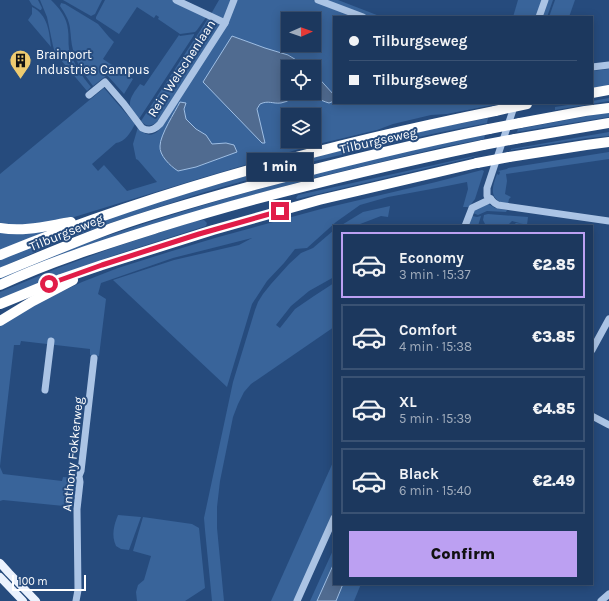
<!DOCTYPE html>
<meta charset="utf-8">
<style>
body{margin:0;font-family:Karla,sans-serif;background:#253f64;color:#f1f3f6;height:100vh;display:flex;flex-direction:column;font-size:15px;white-space:nowrap}
*{box-sizing:border-box;margin:0}
p{font-size:13px;color:#a0acbc}
.icon{flex:none;width:22px;height:22px;fill:none;stroke:currentColor;stroke-width:2;stroke-linecap:round;stroke-linejoin:round}
.map{position:relative;flex:1;overflow:hidden}
.details{position:absolute;left:333px;top:225px;width:260px;height:360px;display:flex;flex-direction:column;background:#1c385e;border-radius:0px;box-shadow:0 2px 10px #0003,0 0 0 1px #3a5273}
.details>*{flex:none}
.hud{position:absolute;left:333px;top:16px;width:260px;height:88px;border-radius:0px;box-shadow:0 2px 10px #0003,0 0 0 1px #3a5273;display:grid;align-content:center;height:88px;padding:0 16px;background:#1c385e}
.needle{width:26px;rotate:88deg}
.fabs{position:absolute;left:281px;top:12px;display:grid;gap:8px}
.fabs a{display:grid;place-items:center;width:40px;height:40px;border-radius:0px;background:#1c385e;box-shadow:0 2px 10px #0003,0 0 0 1px #3a5273;font-size:20px}
.scale{position:absolute;left:12px;bottom:10px;width:74px;box-sizing:border-box;padding-left:4px;border:2px solid #fff;border-top:0;font-size:11px;line-height:14px;white-space:nowrap;color:#fff;-webkit-text-stroke:3px #264b7d;paint-order:stroke}
.end{position:absolute;width:18px;height:18px;margin:-9px;border:5px solid #e11d48;background:#fff;box-shadow:0 0 0 2px #fff}
.from{border-radius:50%}
.bubble{position:absolute;height:28px;border-radius:0px;background:#1c385e;box-shadow:0 2px 10px #0003,0 0 0 1px #3a5273;font-size:13px;font-weight:800;line-height:28px;text-align:center}
.hud b{display:flex;align-items:center;gap:14px;height:38px;font-size:15px}
.hud b+b{border-top:1px solid #3a5273}
.hud i{width:10px;height:10px;background:#f1f3f6}
ul{padding:7px 0 0;list-style:none}
li{display:flex;align-items:center;gap:12px;height:66px;margin:0 8px 6px;padding:0 8px;border:2px solid #3a5273;border-radius:0px}
li div{flex:1}
li b{display:block;font-size:15px}
li em{font-style:normal;font-weight:800}
li.active{border-color:#bca0f2}
li>.icon{width:36px;height:36px;stroke-width:1.5}
.button{display:flex;gap:8px;margin-top:auto;padding:8px 16px}
.button a{flex:1;height:46px;border-radius:0px;background:#bca0f2;color:#111;font-size:16px;font-weight:800;line-height:46px;text-align:center}
.map>svg:first-child{display:block}
.green{fill:#39649a;fill-rule:evenodd}
.water{fill:#506b90;stroke:#9fbfe5}
.lines{fill:none;stroke-linecap:round;stroke-linejoin:round}
.minor{stroke:#abc4e5;stroke-width:7}
.major{stroke:#ebf2fd;stroke-width:8}
.highway{stroke:#fff;stroke-width:10}
.highway-bridge{stroke:#fff;stroke-width:10}
.route{stroke:#e11d48;stroke-width:5}
.labels{text-anchor:middle;stroke-width:4;stroke-linejoin:round;paint-order:stroke}
.poi-label{font-size:13px;fill:#fff;stroke:#264b7d;text-anchor:start}
.street-label{font-size:13px;fill:#fff;stroke:#264b7d}
</style>
<div class="map">
<svg width="609" height="601" viewBox="0 0 609 601">
<rect width="100%" height="100%" fill="#264b7d"/>
<g class="green">
<path d="M29 0H38L42 8 41 10H40L32 5Z"/>
<path d="M40 0H51C59 8 67 17 68 30 69 36 68 42 69 49 73 63 82 76 91 87L87 91 55 53 53 46 47 17Z"/>
<path d="M63 0H102L95 14 91 16Z"/>
<path d="M105 0H172L207 16 197 30 195 32 180 34 158 19 159 17 156 15 154 18 137 7 119 34 96 19V17Z"/>
<path d="M219 0H231L223 20 211 14Z"/>
<path d="M237 0H313L357 17H334V95L314 73V67H308L288 55 265 48 232 36 262 131C261 121 255 113 260 104 269 100 272 104 281 103 288 102 293 97 299 95 306 93 322 101 329 103L334 101V103H496L493 104V105L447 114 431 115 393 124 377 130 306 147 198 179 58 222 0 226V174L104 88 135 124C131 132 125 142 116 143L92 164 98 171 104 165 127 191 157 182 138 160 136 159 133 144 138 127C144 134 150 138 158 131L202 63ZM288 19H314V45H288ZM185 103 184 109 186 119 196 129 206 135 212 145 226 143 233 145 237 152 196 167 178 171 171 166ZM288 115H314V141H288V127L285 129 282 126 285 122 288 121Z"/>
<path d="M326 0H338L382 17H370Z"/>
<path d="M518 0H543L537 17H513Z"/>
<path d="M547 0H553L547 17H542Z"/>
<path d="M555 0H575L569 17H549Z"/>
<path d="M61 3 65 4 98 24 109 37 114 42 103 59 133 79 124 94 107 75 93 86C85 75 76 63 73 50 71 43 71 36 70 28 69 20 65 13 60 6Z"/>
<path d="M32 7C48 15 49 31 51 47L28 20 32 14Z"/>
<path d="M209 17 221 23 159 120C153 126 147 128 141 121Z"/>
<path d="M194 34V35L139 119C136 116 132 112 131 108 127 100 136 90 140 84L144 86 179 35 180 36Z"/>
<path d="M609 69V85L592 88V71Z"/>
<path d="M609 98V101L555 110V107L581 103H592V101Z"/>
<path d="M609 112V117L517 132 518 129Z"/>
<path d="M488 118 487 123 437 133 310 162 202 193 113 222 51 245 0 268V259L113 216 201 189 310 158 436 128Z"/>
<path d="M609 132V136L588 138 511 150V149Z"/>
<path d="M485 135 484 139 439 148 314 178 207 208 0 281V277C18 270 35 262 53 255 90 241 128 229 165 217 270 184 377 156 485 135Z"/>
<path d="M609 152V159L506 174 507 181 505 194 511 197 509 199 508 204C489 201 491 189 497 174L499 175 500 172 498 171 507 169 508 168Z"/>
<path d="M479 155 470 158 297 199 296 198 298 195Z"/>
<path d="M482 170 484 171 475 199 469 207H463L468 189 467 182 437 188 388 197 360 205 336 222 307 248 295 249 284 263 267 281 252 304 227 387 113 280 174 260 239 245 252 238 173 258 101 283 98 294 106 299 99 356 90 355V349L21 341 20 345H14L0 466V325L50 297 82 282 118 268 172 251 215 238 321 209 436 182Z"/>
<path d="M487 203 495 208 507 210 506 212 487 211 478 215 473 213 475 209Z"/>
<path d="M390 206 388 217 381 216 355 226H340L363 212Z"/>
<path d="M488 214 528 217 527 225V226H512L516 223 523 224 512 221 507 226H484L485 224 483 220 484 215Z"/>
<path d="M472 216 477 217 481 216 478 226H468Z"/>
<path d="M204 220 207 223 206 226 115 255 60 275 0 300V292L58 268 115 247 195 221Z"/>
<path d="M66 224 0 250V230Z"/>
<path d="M334 230V277L309 291 291 306 276 325 280 328 295 309 314 296 334 283V327L251 384 244 392 238 404 233 417 220 481 217 507V528L224 601H212L205 530 204 518 233 382 255 310 258 302 263 294 271 284 289 264 301 253 313 248Z"/>
<path d="M334 460V510L294 601H271Z"/>
<path d="M0 467 3 474 62 481 63 477 75 478 77 479 74 507 3 500 0 501Z"/>
<path d="M118 515 141 517 129 550 121 549 116 546C111 535 114 525 118 515Z"/>
<path d="M143 517 192 524 199 528 205 588 185 601H137L136 592 138 585 144 580 151 556 133 551Z"/>
<path d="M334 548V563L317 601H310Z"/>
<path d="M343 584H361L354 601H336Z"/>
</g>
<g class="water">
<path d="M232 36 265 48 288 55 308 67H288V93H314V73L334 95V101L329 103C321 101 306 92 299 95 293 97 288 102 281 103 272 104 269 100 260 104L257 109 265 143H262L203 82Z"/>
<path d="M180 102 186 103 184 109 186 119 196 129 206 135 212 144 226 143 234 145 237 152 196 167 178 171C170 166 159 155 160 146 160 135 175 112 180 102Z"/>
<path d="M334 563V584H343L336 601H317Z"/>
</g>
<g class="lines">
<g class="minor">
<path d="M176 0 225 23"/>
<path d="M318 0 363 17"/>
<path d="M539 17 545 0"/>
<path d="M592 67 609 65"/>
<path d="M89 95 105 82 124 104 142 128C149 132 154 130 160 124L225 23 234 0"/>
<path d="M515 104 487 188V196C491 199 493 203 498 205L609 221"/>
<path d="M465 226 472 208 491 199"/>
<path d="M592 350 609 319"/>
<path d="M45 390 51 341"/>
<path d="M592 416 609 425"/>
<path d="M76 601 78 590 77 509 80 482 79 476 81 471 94 358"/>
<path d="M297 601 334 518"/>
<path d="M601 601 609 594"/>
</g>
<g class="major">
<path d="M0 563 9 573 36 601"/>
<path d="M0 577 23 601"/>
</g>
<g class="highway">
<path d="M592 93 609 90"/>
<path d="M520 123 585 111 609 108"/>
<path d="M515 139 609 123"/>
<path d="M509 157 586 145 609 142"/>
<path d="M0 228C25 232 46 226 71 222"/>
<path d="M0 255C159 190 326 145 495 111"/>
<path d="M0 273C37 258 74 242 112 228 157 212 204 199 251 186 329 165 409 145 489 129"/>
<path d="M0 285C51 261 106 244 160 227 266 194 374 168 483 145"/>
<path d="M0 304 61 279 102 265 213 230 319 200 477 163"/>
<path d="M0 321 33 301 73 280"/>
</g>
<g class="highway-bridge">
<path d="M495 111 527 104"/>
<path d="M489 129 520 123"/>
<path d="M483 145 515 139"/>
<path d="M477 163 509 157"/>
</g>
</g>
<g class="lines">
<path class="route" d="M49 284 102 265 199 234 280 211"/>
</g>
<defs>
<symbol id="building-pin" viewBox="-11 -11 22 30"><path d="M0 17L-7.5 6A9.5 9.5 0 1 1 7.5 6Z" fill="#eecb70" stroke="#264b7d"/><path d="M-4-6H4V6H1V3H-1V6H-4ZM-2.5-4.3h1.7v1.8h-1.7ZM.8-4.3h1.7v1.8H.8ZM-2.5-1h1.7V.8h-1.7ZM.8-1h1.7V.8H.8Z" fill="#111"/></symbol>
</defs>
<g fill-rule="evenodd">
<use href="#building-pin" x="8" y="48" width="25" height="34"/>
</g>
<g class="labels">
<g class="poi-label">
<text x="36" y="59">Brainport<tspan x="36" dy="15">Industries Campus</tspan></text>
</g>
<g class="street-label">
<text transform="translate(181 68) rotate(-57)" y="5">Rein Welschenlaan</text>
<text transform="translate(378 140) rotate(-13)" y="5">Tilburgseweg</text>
<text transform="translate(66 232) rotate(-22)" y="5">Tilburgseweg</text>
<text transform="translate(72 454) rotate(-84)" y="5">Anthony Fokkerweg</text>
</g>
</g>
</svg>
<div class="fabs">
<a><svg class="needle" viewBox="-14 -14 28 28"><path d="M0-13l5 13h-10z" fill="#e53935"/><path d="M0 13l5-13h-10z" fill="#a0acbc"/></svg></a>
<a><svg class="icon" aria-label="locate" viewBox="0 0 24 24"><circle cx="12" cy="12" r="6"/><path d="M12 2v4M12 18v4M2 12h4M18 12h4"/></svg></a>
<a><svg class="icon" aria-label="layers" viewBox="0 0 24 24"><path d="M12 4l9 5-9 5-9-5zM3 14l9 5 9-5"/></svg></a>
</div>
<div class="scale">100 m</div>
<i class="end from" style="left:49px;top:284px"></i>
<i class="end" style="left:280px;top:211px"></i>
<div class="bubble" style="left:247px;top:153px;width:66px">1 min</div>
<div class="hud">
<b><i class="from"></i>Tilburgseweg</b>
<b><i></i>Tilburgseweg</b>
</div>
<section class="details">
<ul>
<li class="active"><svg class="icon" aria-label="car" viewBox="0 0 24 24"><path d="M5 17H2v-5l4-1 3-4h7l3 4 3 1v5h-3M9 17h6M6 11h13"/><circle cx="7" cy="17" r="2"/><circle cx="17" cy="17" r="2"/></svg><div><b>Economy</b><p>3 min · 15:37</p></div><em>€2.85</em></li>
<li><svg class="icon" aria-label="car" viewBox="0 0 24 24"><path d="M5 17H2v-5l4-1 3-4h7l3 4 3 1v5h-3M9 17h6M6 11h13"/><circle cx="7" cy="17" r="2"/><circle cx="17" cy="17" r="2"/></svg><div><b>Comfort</b><p>4 min · 15:38</p></div><em>€3.85</em></li>
<li><svg class="icon" aria-label="car" viewBox="0 0 24 24"><path d="M5 17H2v-5l4-1 3-4h7l3 4 3 1v5h-3M9 17h6M6 11h13"/><circle cx="7" cy="17" r="2"/><circle cx="17" cy="17" r="2"/></svg><div><b>XL</b><p>5 min · 15:39</p></div><em>€4.85</em></li>
<li><svg class="icon" aria-label="car" viewBox="0 0 24 24"><path d="M5 17H2v-5l4-1 3-4h7l3 4 3 1v5h-3M9 17h6M6 11h13"/><circle cx="7" cy="17" r="2"/><circle cx="17" cy="17" r="2"/></svg><div><b>Black</b><p>6 min · 15:40</p></div><em>€2.49</em></li>
</ul>
<div class="button"><a>Confirm</a></div>
</section>
</div>
